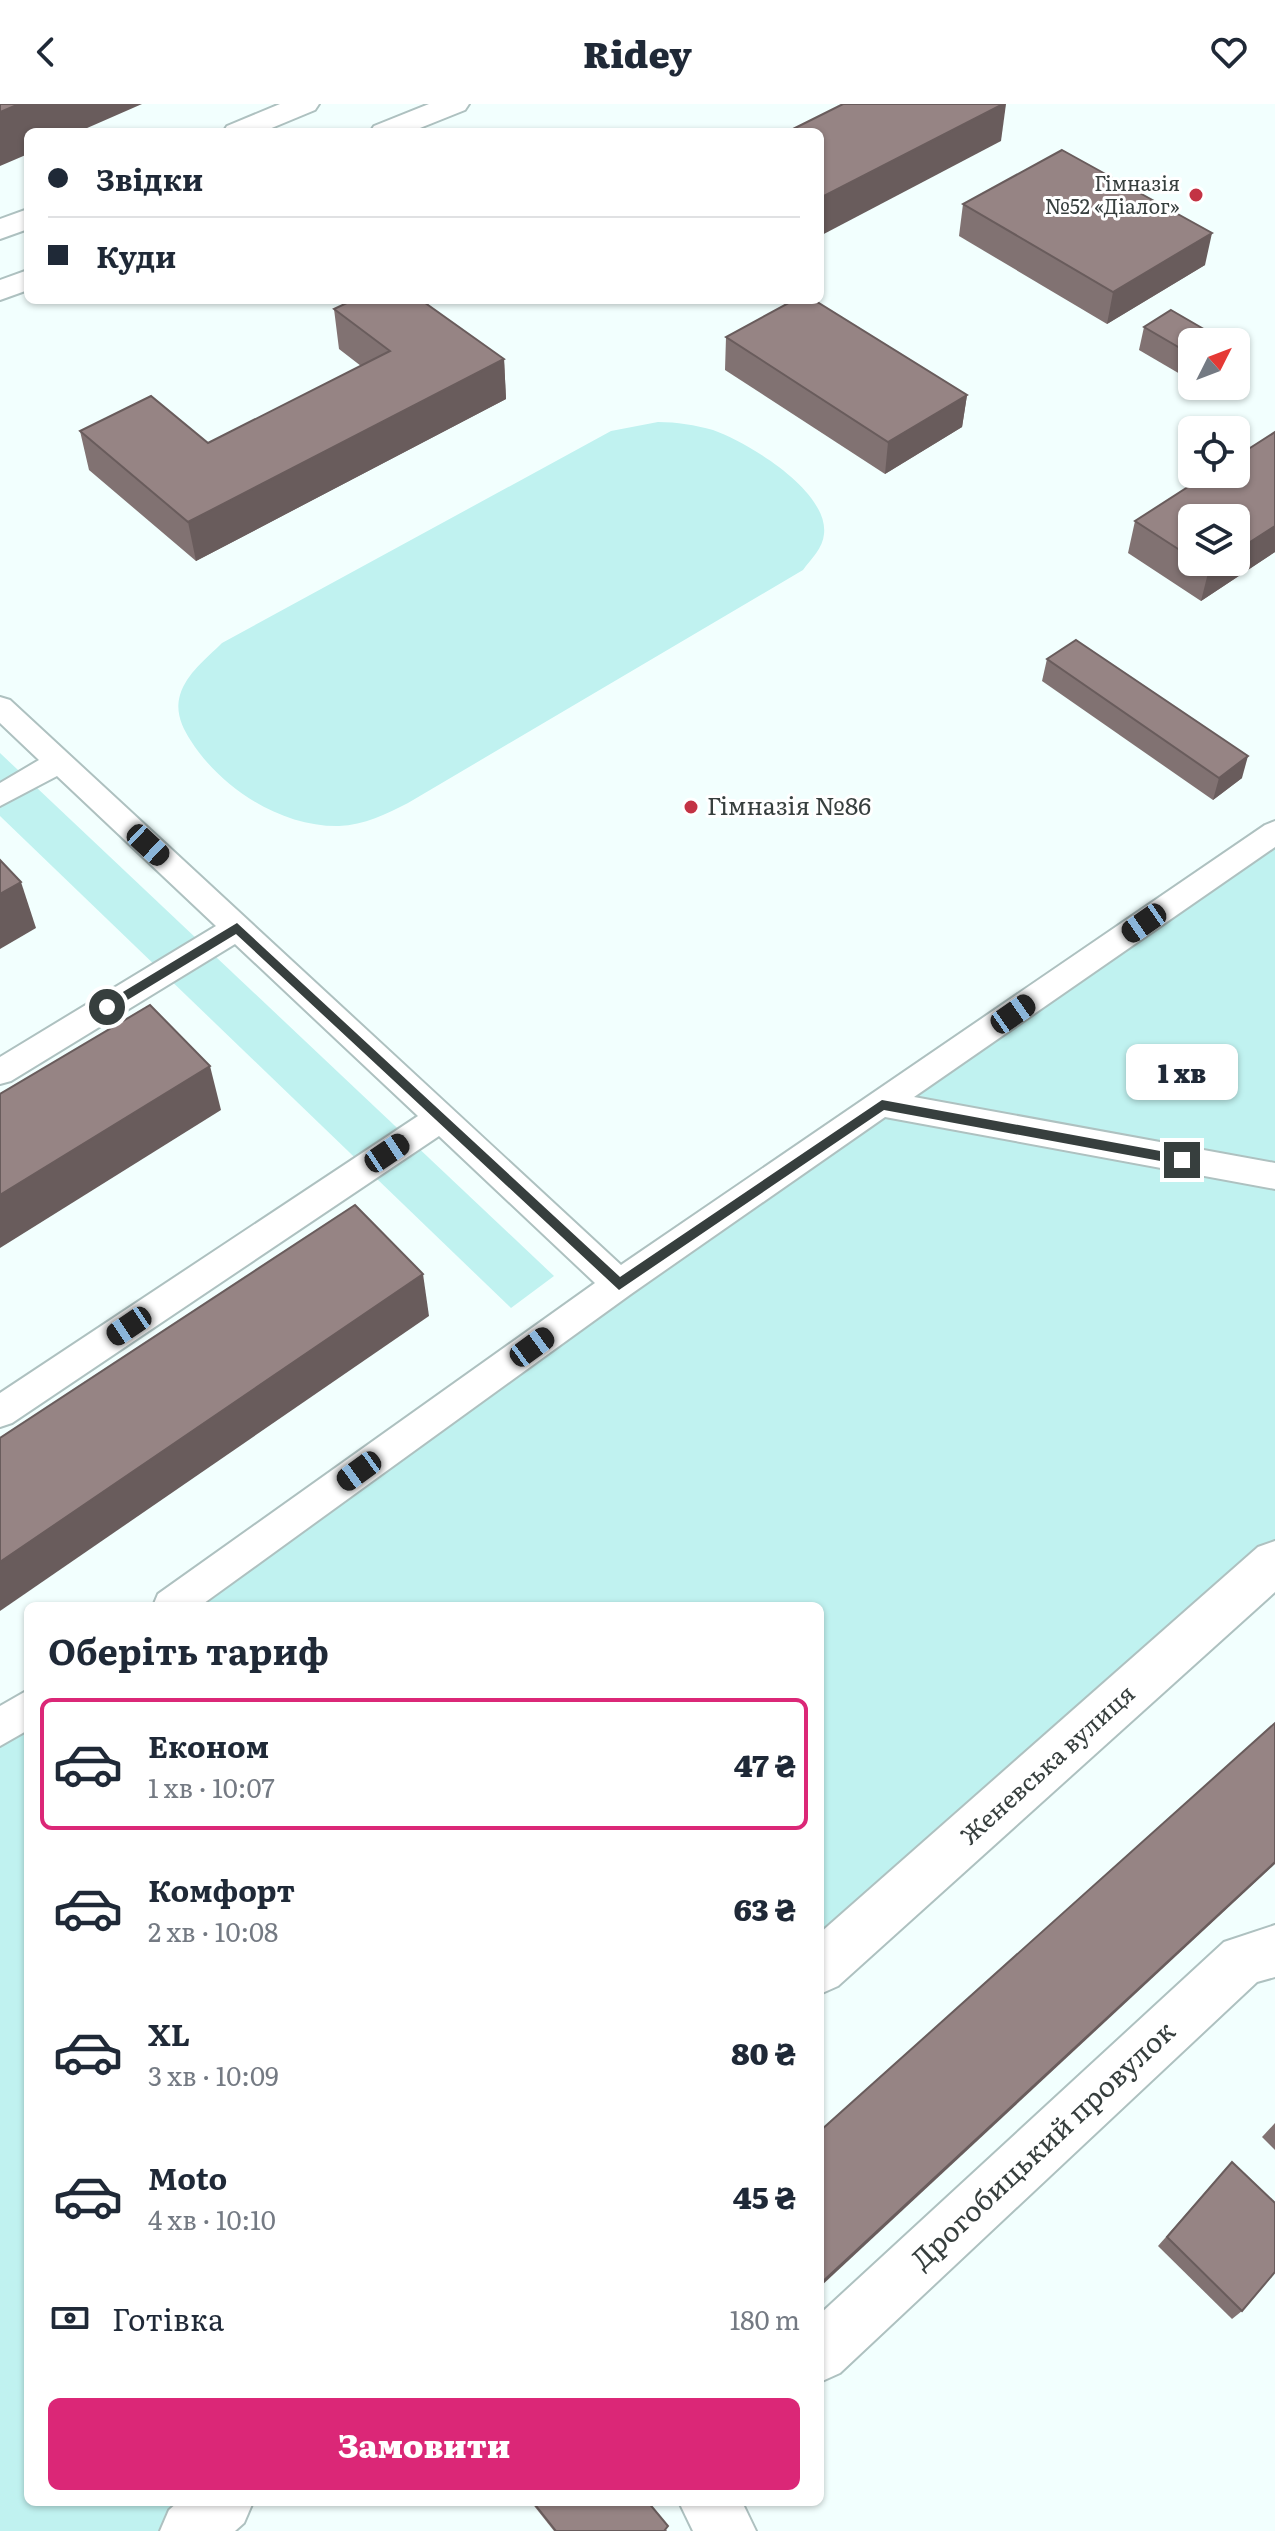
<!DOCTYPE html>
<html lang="uk">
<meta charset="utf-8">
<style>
body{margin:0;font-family:Literata,serif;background:#f2f2f3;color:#1f2937;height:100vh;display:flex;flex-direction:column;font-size:30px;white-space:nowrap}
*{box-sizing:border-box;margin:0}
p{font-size:26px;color:#747a83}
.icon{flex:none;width:44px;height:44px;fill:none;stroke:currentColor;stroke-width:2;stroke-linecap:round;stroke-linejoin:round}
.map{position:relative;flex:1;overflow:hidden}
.panel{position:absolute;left:24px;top:1498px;width:800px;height:904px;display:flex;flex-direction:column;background:#fff;border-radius:12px;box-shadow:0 2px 6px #0004}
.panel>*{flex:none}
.hud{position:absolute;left:24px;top:24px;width:800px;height:176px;border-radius:12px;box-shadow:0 2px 6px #0004;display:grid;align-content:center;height:176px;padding:0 24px;background:#fff}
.needle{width:52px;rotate:48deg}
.tools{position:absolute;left:1178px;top:224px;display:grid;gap:16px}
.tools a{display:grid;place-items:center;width:72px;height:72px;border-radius:12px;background:#fff;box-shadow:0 2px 6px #0004;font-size:40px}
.end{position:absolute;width:36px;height:36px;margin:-18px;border:10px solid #373f3e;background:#fff;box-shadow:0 0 0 4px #fff}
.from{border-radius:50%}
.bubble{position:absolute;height:56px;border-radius:12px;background:#fff;box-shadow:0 2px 6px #0004;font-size:26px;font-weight:800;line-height:56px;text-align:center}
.car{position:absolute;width:24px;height:48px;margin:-24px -12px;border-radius:10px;box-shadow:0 0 6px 2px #0007;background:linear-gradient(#222 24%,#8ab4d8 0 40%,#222 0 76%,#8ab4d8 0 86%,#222 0)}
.hud b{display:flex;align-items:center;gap:28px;height:76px;font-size:30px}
.hud b+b{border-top:2px solid #e0e1e3}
.hud i{width:20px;height:20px;background:#1f2937}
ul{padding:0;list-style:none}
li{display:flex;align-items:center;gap:24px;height:132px;margin:0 16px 12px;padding:0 8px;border:4px solid transparent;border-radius:12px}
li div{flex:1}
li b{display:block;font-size:30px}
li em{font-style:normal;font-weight:800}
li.current{border-color:#db2777}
li>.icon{width:72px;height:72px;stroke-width:1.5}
h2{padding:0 24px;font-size:36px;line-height:96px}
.pay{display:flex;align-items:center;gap:20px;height:88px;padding:0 24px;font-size:30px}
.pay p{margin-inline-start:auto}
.cta{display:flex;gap:16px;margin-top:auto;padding:16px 24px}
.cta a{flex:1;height:92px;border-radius:12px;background:#db2777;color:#fff;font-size:32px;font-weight:800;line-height:92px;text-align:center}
header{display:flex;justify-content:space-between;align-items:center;height:104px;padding:0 24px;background:#fff;font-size:36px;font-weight:800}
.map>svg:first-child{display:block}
.green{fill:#c0f2f0}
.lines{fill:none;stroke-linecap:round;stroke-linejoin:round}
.lane-casing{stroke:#aec1c0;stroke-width:4}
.street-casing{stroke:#aec1c0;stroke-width:4}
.primary-casing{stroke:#aec1c0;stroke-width:4}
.lane{fill:#fff;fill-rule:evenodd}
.street{fill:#fff;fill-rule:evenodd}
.primary{fill:#fff;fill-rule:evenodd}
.wall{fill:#817272;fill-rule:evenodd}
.shaded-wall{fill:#695c5c}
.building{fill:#968484;stroke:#695c5c;stroke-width:2}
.route{fill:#373f3e}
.poi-dot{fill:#c33344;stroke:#fff;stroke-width:3}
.labels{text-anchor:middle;stroke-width:6;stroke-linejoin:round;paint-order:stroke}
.far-poi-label{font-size:20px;fill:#373f3e;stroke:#fff;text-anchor:end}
.poi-label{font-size:24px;fill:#373f3e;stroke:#fff;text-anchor:start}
.street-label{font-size:24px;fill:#373f3e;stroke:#fff}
.near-street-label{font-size:28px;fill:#373f3e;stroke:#fff}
</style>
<header><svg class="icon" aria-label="back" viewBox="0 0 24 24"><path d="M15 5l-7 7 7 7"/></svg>Ridey<svg class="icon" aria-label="heart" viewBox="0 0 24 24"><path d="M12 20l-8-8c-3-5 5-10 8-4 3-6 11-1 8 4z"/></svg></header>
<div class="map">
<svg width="1275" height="2427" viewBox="0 0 1275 2427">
<rect width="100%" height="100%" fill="#f2fffe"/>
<g class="green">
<path d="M658 318C677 318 695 321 713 326 747 338 829 387 824 430 823 444 811 455 803 466L408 699C387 710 364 721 339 722 281 723 221 684 191 637 182 623 175 608 180 591 187 569 206 555 222 539L611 327Z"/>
<path d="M0 649 554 1172 511 1204 0 712Z"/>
<path d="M1275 728V1458L820 1864V1502H171Z"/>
<path d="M28 1604V2398H223L190 2427H0V1624Z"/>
</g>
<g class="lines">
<defs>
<g id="lane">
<path d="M0 593 10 596 621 1161 1265 721 1275 717V743L914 993 1275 1059V1085L885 1013 631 1190 200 1502H153L158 1490 595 1179 439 1032 12 1319 0 1323V1289L418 1012 235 840 11 977 0 980V953L216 822 57 672 0 702V679L39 656 0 619Z"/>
<path d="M28 1586V1626L0 1642V1602Z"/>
</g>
<g id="street">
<path d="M1275 1437V1488L838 1882 820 1890V1829L1258 1443Z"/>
<path d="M1275 1821V1873L1257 1878 840 2269 820 2278V2210L1224 1838Z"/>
<path d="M178 2398H253L244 2419 235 2427H160L169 2406Z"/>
<path d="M679 2398H742L756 2427H693Z"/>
</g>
<g id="primary">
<path d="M280 0H319L315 6 262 28H223L227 22Z"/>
<path d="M429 0H469L465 6 410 28H370L374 22Z"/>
<path d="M28 105V125L0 135V115Z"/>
<path d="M28 166V186L0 196V176Z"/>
</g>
</defs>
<use href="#lane" class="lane-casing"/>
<use href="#street" class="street-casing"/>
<use href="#primary" class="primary-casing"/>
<use href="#lane" class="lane"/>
<use href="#street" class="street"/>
<use href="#primary" class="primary"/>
</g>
<g class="wall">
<path d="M963 100 1205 161 1107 220 959 132Z"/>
<path d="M334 205 504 255 506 295 196 457 89 366 80 327 208 339 361 262 339 245Z"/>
<path d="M1144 223 1192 238V277L1139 246Z"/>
<path d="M726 233 967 291 962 323 885 370 725 266Z"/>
<path d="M1275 328V448L1201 497 1128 449 1135 417ZM1192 414 1236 458H1192Z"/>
<path d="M1047 555 1242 674 1213 696 1042 577Z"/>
<path d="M1275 2019V2046L1262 2033Z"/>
<path d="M1232 2058 1242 2207 1232 2215 1158 2142Z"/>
<path d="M531 2398H648L667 2427H554Z"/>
</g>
<g class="shaded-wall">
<path d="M19 0H142L78 28H28V50L0 62V8Z"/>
<path d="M1003 0H1006L1001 37 820 132V94Z"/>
<path d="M1212 129 1205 161 1107 220 1113 188Z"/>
<path d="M504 255 506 295 196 457 188 418Z"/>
<path d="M967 291 962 323 885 370 888 338Z"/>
<path d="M1275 422V448L1201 497 1209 465 1220 458H1236V447Z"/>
<path d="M1248 652 1242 674 1213 696 1219 674Z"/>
<path d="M21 778 36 824 0 845V790Z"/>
<path d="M210 962 221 1006 0 1144V1091Z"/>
<path d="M423 1170 429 1212 0 1507V1458Z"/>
<path d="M1275 1758V1760L820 2183V2180Z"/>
</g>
<g class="building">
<path d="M0 0H19L0 8Z"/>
<path d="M843 0H1003L820 94V28H787Z"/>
<path d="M1062 46 1212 129 1113 188 963 100Z"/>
<path d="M353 196H421L504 255 188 418 80 327 151 292 208 339 390 247 334 205Z"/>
<path d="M794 196H814L967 291 888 338 726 233Z"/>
<path d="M1171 206 1226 238H1192V251L1144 223Z"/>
<path d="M1275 328V422L1236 447V414H1192V454L1135 417 1208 370H1236V353Z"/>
<path d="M1198 458H1220L1209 465Z"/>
<path d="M1076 536 1248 652 1219 674 1047 555Z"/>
<path d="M0 756 21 778 0 790Z"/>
<path d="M150 901 210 962 0 1091V990Z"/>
<path d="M355 1101 423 1170 0 1458V1334Z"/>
<path d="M1275 1619V1758L820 2180V2027Z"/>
<path d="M1232 2058 1275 2099V2168L1242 2207 1167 2133Z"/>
<path d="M533 2398H648L668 2422 664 2427H556Z"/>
</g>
<path class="route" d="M237 819 620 1173 882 996 1182 1051 1188 1056 1182 1061 884 1006 619 1186 236 830 111 906H103V900Z"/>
<g class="poi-dot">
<circle cx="1196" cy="91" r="8"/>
<circle cx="691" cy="703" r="8"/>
</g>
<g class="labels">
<g class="far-poi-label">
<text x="1180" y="87">Гімназія<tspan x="1180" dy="23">№52 «Діалог»</tspan></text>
</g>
<g class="poi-label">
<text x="707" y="711">Гімназія №86</text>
</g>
<g class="street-label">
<text transform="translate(1048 1661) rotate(-42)" y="8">Женевська вулиця</text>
</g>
<g class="near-street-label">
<text transform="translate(1043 2041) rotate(-43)" y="10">Дрогобицький провулок</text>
</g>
</g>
</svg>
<div class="tools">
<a><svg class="needle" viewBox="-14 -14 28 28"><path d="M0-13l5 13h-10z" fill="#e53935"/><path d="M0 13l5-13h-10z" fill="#747a83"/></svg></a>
<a><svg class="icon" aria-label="locate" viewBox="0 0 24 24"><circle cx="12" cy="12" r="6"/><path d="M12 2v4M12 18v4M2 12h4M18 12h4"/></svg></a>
<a><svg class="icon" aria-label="layers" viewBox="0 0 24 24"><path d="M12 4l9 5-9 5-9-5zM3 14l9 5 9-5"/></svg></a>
</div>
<i class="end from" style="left:107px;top:903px"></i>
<i class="end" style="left:1182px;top:1056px"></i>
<div class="bubble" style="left:1126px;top:940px;width:112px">1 хв</div>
<i class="car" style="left:148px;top:741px;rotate:133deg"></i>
<i class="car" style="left:1144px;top:819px;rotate:235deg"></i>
<i class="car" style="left:1013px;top:910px;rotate:55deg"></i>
<i class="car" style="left:387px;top:1049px;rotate:56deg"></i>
<i class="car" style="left:129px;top:1222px;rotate:236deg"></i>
<i class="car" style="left:532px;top:1243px;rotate:54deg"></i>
<i class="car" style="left:359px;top:1367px;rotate:234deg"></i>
<div class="hud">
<b><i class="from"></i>Звідки</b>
<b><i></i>Куди</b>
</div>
<section class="panel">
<h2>Оберіть тариф</h2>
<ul>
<li class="current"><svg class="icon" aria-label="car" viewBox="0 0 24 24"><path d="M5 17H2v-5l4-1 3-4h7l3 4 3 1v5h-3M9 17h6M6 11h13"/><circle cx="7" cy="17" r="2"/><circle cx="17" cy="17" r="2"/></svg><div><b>Економ</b><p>1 хв · 10:07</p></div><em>47 ₴</em></li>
<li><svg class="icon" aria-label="car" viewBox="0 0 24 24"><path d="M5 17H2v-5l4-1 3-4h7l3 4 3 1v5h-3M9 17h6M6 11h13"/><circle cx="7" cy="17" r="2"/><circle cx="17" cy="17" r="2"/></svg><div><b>Комфорт</b><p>2 хв · 10:08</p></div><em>63 ₴</em></li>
<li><svg class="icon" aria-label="car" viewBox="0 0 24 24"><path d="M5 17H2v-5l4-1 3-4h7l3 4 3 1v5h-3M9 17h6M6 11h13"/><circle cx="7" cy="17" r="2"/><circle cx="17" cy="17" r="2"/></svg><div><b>XL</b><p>3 хв · 10:09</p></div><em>80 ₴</em></li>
<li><svg class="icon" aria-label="car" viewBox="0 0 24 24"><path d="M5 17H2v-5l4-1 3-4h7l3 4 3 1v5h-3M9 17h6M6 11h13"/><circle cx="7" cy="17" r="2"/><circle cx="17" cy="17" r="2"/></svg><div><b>Moto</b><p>4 хв · 10:10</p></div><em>45 ₴</em></li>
</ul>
<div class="pay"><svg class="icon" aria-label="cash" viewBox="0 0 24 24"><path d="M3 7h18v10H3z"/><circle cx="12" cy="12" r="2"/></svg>Готівка<p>180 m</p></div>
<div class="cta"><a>Замовити</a></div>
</section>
</div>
